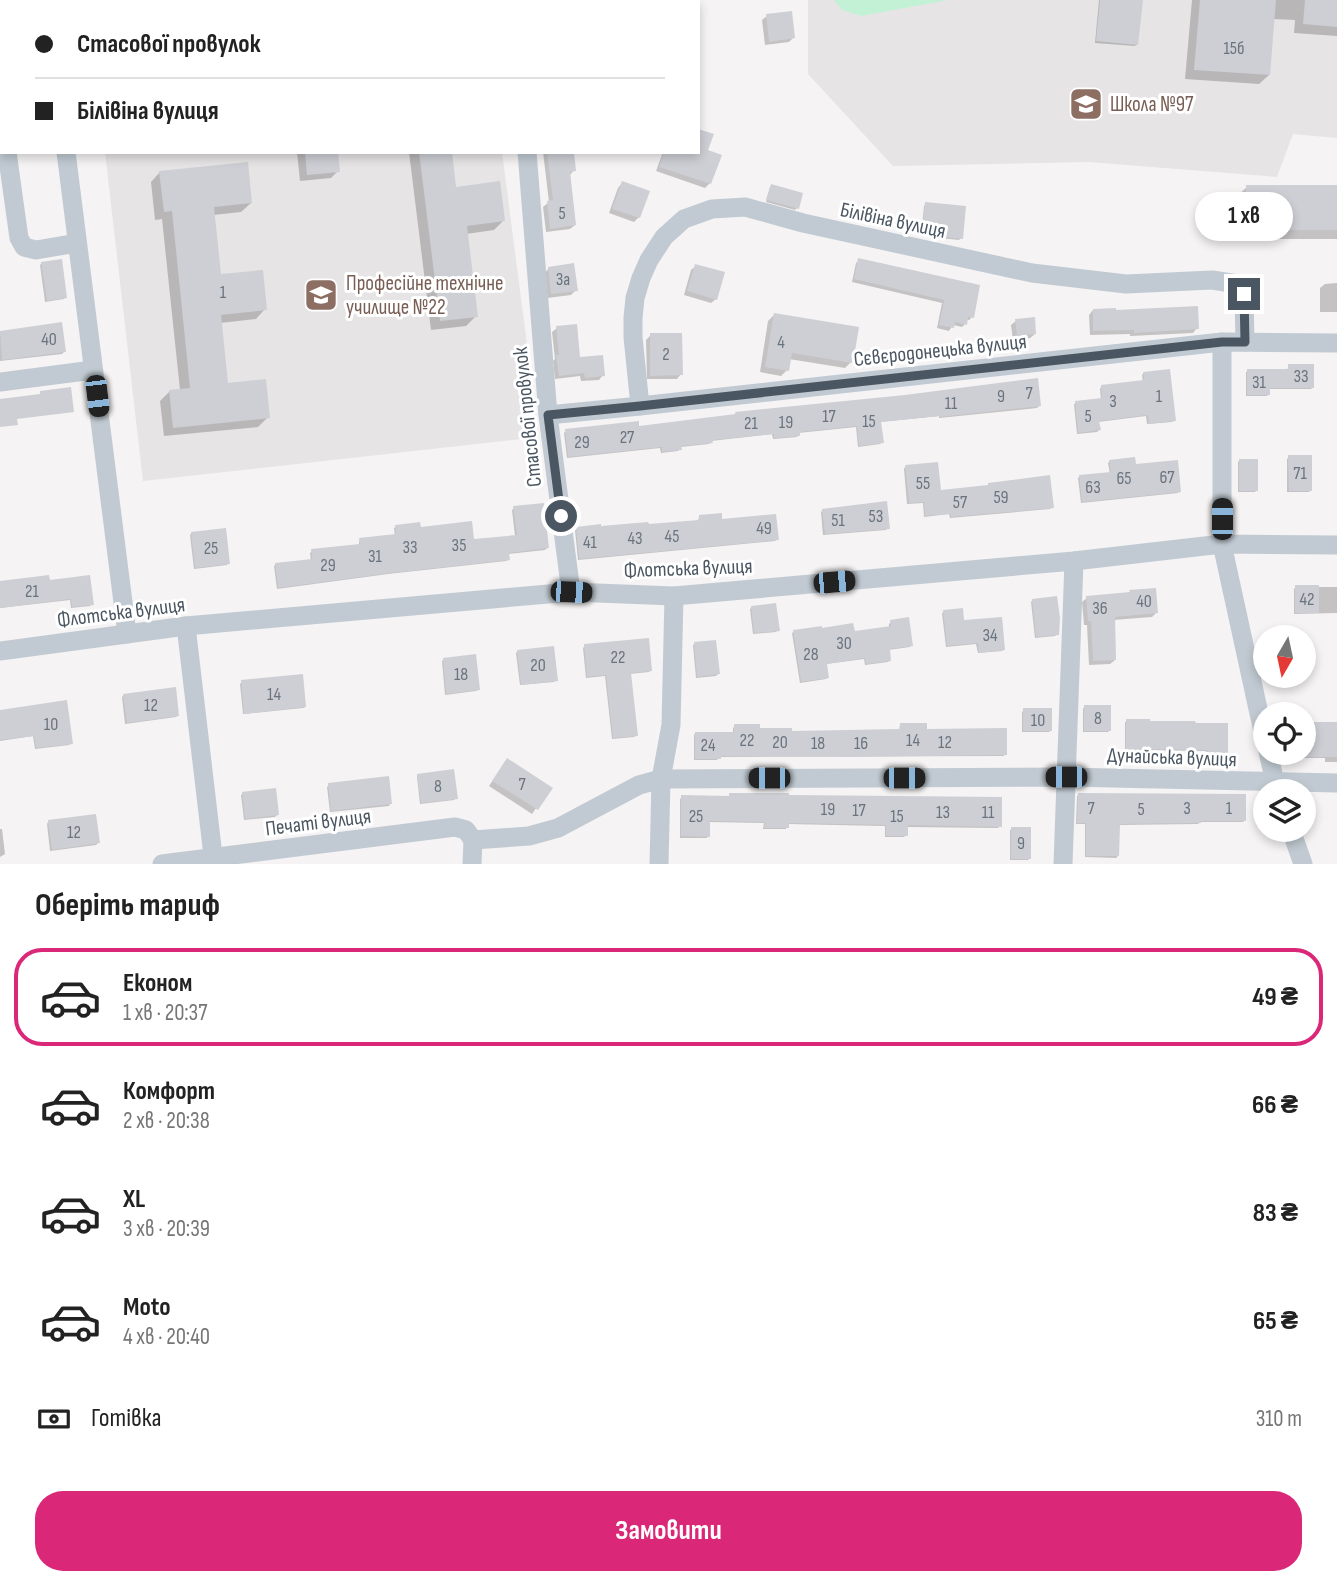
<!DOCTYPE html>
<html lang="uk">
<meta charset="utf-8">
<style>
body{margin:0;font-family:"Sofia Sans Condensed",sans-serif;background:#f6f6f6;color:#222;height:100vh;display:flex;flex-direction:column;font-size:26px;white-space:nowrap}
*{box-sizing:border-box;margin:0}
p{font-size:23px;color:#767676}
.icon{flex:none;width:38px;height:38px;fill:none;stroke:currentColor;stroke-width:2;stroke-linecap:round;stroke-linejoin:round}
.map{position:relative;height:864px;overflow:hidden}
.details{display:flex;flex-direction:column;background:#fff;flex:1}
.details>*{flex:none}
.top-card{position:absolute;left:0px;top:0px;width:700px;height:154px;box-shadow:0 4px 10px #0003;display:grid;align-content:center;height:154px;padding:0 35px;background:#fff}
.needle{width:46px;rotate:189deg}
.tools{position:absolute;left:1253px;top:625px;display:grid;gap:14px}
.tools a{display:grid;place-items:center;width:63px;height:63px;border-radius:50%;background:#fff;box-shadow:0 4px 10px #0003;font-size:35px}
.end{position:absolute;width:32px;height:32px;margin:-16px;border:9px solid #4a5661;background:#fff;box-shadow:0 0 0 4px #fff}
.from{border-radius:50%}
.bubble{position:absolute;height:49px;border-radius:24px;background:#fff;box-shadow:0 4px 10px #0003;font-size:23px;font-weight:700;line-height:49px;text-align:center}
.car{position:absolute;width:21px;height:42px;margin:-21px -10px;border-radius:9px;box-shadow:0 0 5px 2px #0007;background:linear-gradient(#222 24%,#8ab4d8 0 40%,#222 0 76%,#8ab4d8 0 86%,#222 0)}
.top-card b{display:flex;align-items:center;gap:24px;height:66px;font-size:26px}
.top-card b+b{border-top:2px solid #e0e0e0}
.top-card i{width:18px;height:18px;background:#222}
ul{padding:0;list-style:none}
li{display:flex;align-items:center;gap:21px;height:98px;margin:0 14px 10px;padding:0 21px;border:4px solid transparent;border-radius:28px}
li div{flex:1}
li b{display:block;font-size:26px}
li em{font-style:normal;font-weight:700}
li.active{border-color:#db2777}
li>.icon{width:63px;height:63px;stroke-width:1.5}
h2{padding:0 35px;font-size:32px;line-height:84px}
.pay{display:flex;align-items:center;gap:18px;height:77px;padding:0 35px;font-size:26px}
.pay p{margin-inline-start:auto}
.cta{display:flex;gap:14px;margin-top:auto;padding:14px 35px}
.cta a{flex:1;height:80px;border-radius:28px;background:#db2777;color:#fff;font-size:28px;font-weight:700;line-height:80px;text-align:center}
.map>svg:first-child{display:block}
.education{fill:#e6e4e5}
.green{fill:#c3f1d5}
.shadow{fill:#0003}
.building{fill:#cdcfd5}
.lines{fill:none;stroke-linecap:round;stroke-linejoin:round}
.minor{stroke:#c1cad2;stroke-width:19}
.route{stroke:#4a5661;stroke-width:9}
.labels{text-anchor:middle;stroke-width:6;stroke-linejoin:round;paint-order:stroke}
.number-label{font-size:18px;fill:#6b747e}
.education-label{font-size:21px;fill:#785e54;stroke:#fff;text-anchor:start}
.street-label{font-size:21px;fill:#4a5661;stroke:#fff}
</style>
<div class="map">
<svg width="1337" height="864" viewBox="0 0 1337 864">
<rect width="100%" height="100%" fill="#f5f3f3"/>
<g class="education">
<path d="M205 0H424L407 2H205Z"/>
<path d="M808 0H1337V138L1293 134 1277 177 1089 162 893 166 808 74Z"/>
<path d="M105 152H502L539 437 143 481Z"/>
</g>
<path class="green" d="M834 0H948L861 16 842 10Z"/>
<g class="shadow">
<path d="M0 0H18V2H2V111H0Z"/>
<path d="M1099 0H1141L1137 44 1135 46 1095 43Z"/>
<path d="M1192 0H1337V36L1294 33 1295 20 1273 19 1269 75 1259 84 1185 79Z"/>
<path d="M767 16 793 38 789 42 765 45 762 20Z"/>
<path d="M706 151 710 183 705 188 656 171 663 152Z"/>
<path d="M297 152H336L338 171 331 178 300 181Z"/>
<path d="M409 152H450L455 189 503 221 494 230 466 234 476 316 466 326 431 330Z"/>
<path d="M543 152H572L574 170 570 175 575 225 570 229 546 232 543 207 549 202Z"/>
<path d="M160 172 251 203 241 212 213 215 220 276 265 309 256 319 220 323 226 385 268 417 258 427 164 436 160 401 170 391 180 390 162 219 155 220 151 182Z"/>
<path d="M622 183 639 217 634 222 609 213 618 188Z"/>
<path d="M770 187 797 208 795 210 766 202Z"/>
<path d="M1247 187H1337V239H1237V196Z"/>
<path d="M926 204 961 238 959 240 921 236 924 206Z"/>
<path d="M859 260 978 286 972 317 969 320H966L965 324 962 327 953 325 949 331 937 328 942 303 852 282 856 263Z"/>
<path d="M42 263 65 297 64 299 45 302 40 265Z"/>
<path d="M696 266 716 299 711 303 684 295 691 270Z"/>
<path d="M549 268 576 290 571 295 547 298 545 273Z"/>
<path d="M1337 283V312H1320V288L1325 284Z"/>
<path d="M1093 310 1197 328 1193 333 1130 336V334L1090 335 1089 315Z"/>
<path d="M774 315 851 362 845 368 789 359 787 370 781 376 760 372 768 321Z"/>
<path d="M1016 321 1035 334 1030 338 1013 340 1011 325Z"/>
<path d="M60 324 64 352 62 354 0 361V332Z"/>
<path d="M557 328 579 359 603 375 599 380 581 381 580 376 555 379 553 361 555 359 552 332Z"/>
<path d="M651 335 681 374 677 379H647L646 340Z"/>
<path d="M1289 366 1313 387 1311 389H1269V394L1267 396H1246V372L1248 371 1287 370Z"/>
<path d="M1144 373 1174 420 1172 422 1147 424 1146 416 1098 422 1099 430 1097 432 1077 434 1074 404 1076 403 1101 400 1100 389 1101 387 1143 382 1142 375Z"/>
<path d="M1039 406 1037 408 939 418V416L880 422 882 442 880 444 858 447 856 427 798 433 797 437 773 439 772 434 711 441 709 444 680 447 678 451 661 453 660 448 567 458 564 433 566 431 638 428 734 415 736 413Z"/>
<path d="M1289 457 1311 490 1309 492H1287V459Z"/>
<path d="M1110 461 1135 466 1179 491 1178 493 1081 503 1078 478 1080 476 1110 474 1108 463Z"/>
<path d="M1239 461 1256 491 1255 492H1238V462Z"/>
<path d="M905 467 940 492 986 487 988 485 1052 507 1050 509 950 518 949 514 924 517 923 503 907 504 904 469Z"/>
<path d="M514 508 547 548 545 550 507 554 508 560 506 561 388 574 277 589 274 566 276 564 311 561 310 553 312 551 359 546V542L360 540 395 536 394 528 396 527 419 529 473 541 515 536 512 510Z"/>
<path d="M823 510 888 528 886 530 823 535 821 512Z"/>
<path d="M699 517 721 521 777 539 775 541 578 560 575 530 577 529 647 526 698 521Z"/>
<path d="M192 533 228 563 227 565 194 569 190 535Z"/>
<path d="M48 582 92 604 90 606 71 608 70 600 0 608V583Z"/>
<path d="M1296 587H1337V613L1294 614V589Z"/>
<path d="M1130 592 1157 612 1152 617 1113 620 1115 660 1110 664 1089 665 1087 625H1084L1082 602 1087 598 1127 594Z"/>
<path d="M1033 600 1057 634 1055 636 1035 638 1031 602Z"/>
<path d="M752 607 778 630 776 632 753 634 750 609Z"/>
<path d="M944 612 962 622 1004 649 1002 651 978 653 976 644 946 647 942 613Z"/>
<path d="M891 622 911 645 910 647 888 650 890 660 888 662 865 665 864 659 826 664 828 677 826 679 800 683 792 633 794 632 853 633 889 628V624Z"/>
<path d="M694 644 718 674 716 676 696 678 693 645Z"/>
<path d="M585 646 650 670 649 672 629 674 636 735 634 737 612 739 605 676 586 678 583 648Z"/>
<path d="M518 651 556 680 554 682 520 685 516 653Z"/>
<path d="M443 660 478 690 476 691 445 695 442 661Z"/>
<path d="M242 682 305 707 303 708 243 714 240 684Z"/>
<path d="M124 695 177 716 176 717 125 724 122 697Z"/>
<path d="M1084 707 1110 730 1108 732H1083V709Z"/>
<path d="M1024 710 1051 730 1049 732H1022V712Z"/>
<path d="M0 712 71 743 69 745 35 749 33 736 0 741Z"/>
<path d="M1127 721 1226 754 1224 755H1206V751L1125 750V722Z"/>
<path d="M1337 724V762H1325V758H1283V752H1304V731H1325Z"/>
<path d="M900 725 925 731 1005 755 1003 756 719 757 717 760H694V735L695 733 733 734V728L735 726 790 732 899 731Z"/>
<path d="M507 760 550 788 532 814 489 786Z"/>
<path d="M418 775 456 798 454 800 420 804 417 777Z"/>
<path d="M329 785 390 804 389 806 330 812 327 787Z"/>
<path d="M243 794 277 815 275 817 244 820 241 795Z"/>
<path d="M1079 794 1245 820 1243 822H1200L1198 824 1118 825V856L1116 858 1085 857V824H1076L1077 796Z"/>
<path d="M730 795 788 797 1000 826 998 828 906 827V835L904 837H885V826L787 824 786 829H763L764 823 709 822 708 836 707 838H680V799L682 797H727Z"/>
<path d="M48 822 98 843 96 845 50 851 47 824Z"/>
<path d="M0 829H2L5 854 0 857Z"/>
<path d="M1012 829 1029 859 1028 860H1010V830Z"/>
</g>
<g class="building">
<path d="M1100 0H1143L1138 45 1096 41Z"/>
<path d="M1200 0H1276L1270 75 1194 70Z"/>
<path d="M1305 0H1337V27L1303 24Z"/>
<path d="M792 11 795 38 769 42 766 14Z"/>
<path d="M698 129 714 134 708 150 722 155 711 184 659 167 664 152H698Z"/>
<path d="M305 152H338L340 172 307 175Z"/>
<path d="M419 152H452L456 187 500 181 505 221 467 226 478 317 440 321Z"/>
<path d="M547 152H574L576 171 570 172 576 225 550 229 547 201 553 200Z"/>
<path d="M248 162 252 203 214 207 221 274 263 270 267 310 221 315 228 383 266 379 270 418 173 428 169 390 190 388 172 211 164 212 159 171Z"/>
<path d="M622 181 650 191 640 218 612 209Z"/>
<path d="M771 184 803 193 799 209 766 200Z"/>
<rect x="1246" y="185" width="91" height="45"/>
<path d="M925 202 966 206 963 239 922 235Z"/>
<path d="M858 258 980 285 974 318 968 317 967 325 955 322 954 328 939 325 944 300 854 279Z"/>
<path d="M62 259 67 298 47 301 41 262Z"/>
<path d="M574 263 578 291 551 294 548 267Z"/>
<path d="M695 264 725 272 717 300 687 291Z"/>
<path d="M1198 306 1199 329 1134 333V330L1093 331V309L1116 308V310Z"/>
<path d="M774 313 859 327 853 363 792 353 789 371 765 367Z"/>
<path d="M1035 317 1036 334 1017 336 1015 319Z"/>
<path d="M62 322 66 352 2 360 0 331Z"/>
<path d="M577 324 580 357 603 355 605 376 585 378 584 373 559 376 556 355H559L556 326Z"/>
<path d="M650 333H682L683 375 650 376Z"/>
<path d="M1288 364H1314V388H1270V395H1247V369H1288Z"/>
<path d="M1170 369 1176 421 1149 424 1148 415 1099 421 1101 430 1078 433 1075 401 1102 398 1101 385 1144 380 1143 372Z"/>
<path d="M1038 378 1041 406 940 417V416L881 422 884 443 859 446 857 426 800 432V436L774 438V434L712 440 713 443 681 446 682 450 662 452V447L568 457 565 429 639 421V426L736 414 735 412 905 395Z"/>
<path d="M71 387 74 412 17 419 18 425 0 427V399L40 394V391Z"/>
<path d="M1288 455H1312V491H1289Z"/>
<path d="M1135 457 1136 464 1178 460 1181 492 1082 502 1079 475 1111 472 1109 460Z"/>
<rect x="1239" y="459" width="19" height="32"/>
<path d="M938 462 941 490 988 485V483L1050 475 1054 508 951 517 950 514 925 516 924 502 909 503 905 465Z"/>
<path d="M887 501 890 529 825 534 822 509Z"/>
<path d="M544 503 549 548 509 553 510 560 391 573 278 588 275 563 312 559 311 549 360 544 359 538 396 534 395 525 420 522 421 527 472 521 474 539 517 535 513 506Z"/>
<path d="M722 513V519L776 514 779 540 579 559 576 527 601 524V526L648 522 649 524 699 520V515Z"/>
<path d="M226 528 230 564 195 568 191 532Z"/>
<path d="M49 575 50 580 90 575 94 605 72 607 71 599 0 608V581Z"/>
<rect x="1295" y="585" width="24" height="28"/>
<path d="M1156 588 1158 613 1115 617 1116 660 1093 661 1091 621H1088L1086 596 1130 592 1129 590Z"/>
<path d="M1057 596 1060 618 1059 635 1036 637 1032 599Z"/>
<path d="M776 603 780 631 754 633 751 606Z"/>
<path d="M963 608 964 620 1002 617 1005 650 979 653 978 643 947 646 943 610Z"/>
<path d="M909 617 913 646 890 649 891 661 866 664 865 658 827 664 829 678 801 682 793 630 822 626V628L853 623 855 631 891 626 890 620Z"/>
<path d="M649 638 652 671 631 673 638 736 613 738 606 675 587 677 584 644Z"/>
<path d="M716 640 720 674 697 677 694 642Z"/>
<path d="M554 646 558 681 521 685 517 650Z"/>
<path d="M476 654 480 690 446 694 443 658Z"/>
<path d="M303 674 306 707 244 714 241 680Z"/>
<path d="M176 687 179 716 127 723 123 694Z"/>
<path d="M67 700 73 744 36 748 34 736 0 740V710Z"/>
<rect x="1084" y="705" width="27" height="26"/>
<rect x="1023" y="708" width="29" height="23"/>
<path d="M1126 719H1150V721H1195L1196 723H1228V754H1207V750L1126 749Z"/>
<rect x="1304" y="722" width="33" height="35"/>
<path d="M900 723H927V729L1007 728V755L848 757 721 756V759H695V732H734V724H760V728H792V731L848 730 900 729Z"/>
<path d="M507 758 553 788 538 810 492 781Z"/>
<path d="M454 769 458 799 421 803 417 774Z"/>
<path d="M389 776 392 804 331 811 328 783Z"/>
<path d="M276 788 279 815 245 819 242 792Z"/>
<path d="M729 793H789V795L1002 797V827L908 825V836H886V825L789 823V828H764L765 822 710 821V837L681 836V795L729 796Z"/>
<path d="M1078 793 1246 794V821H1201V823L1120 824 1119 856H1086V823H1077Z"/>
<path d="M96 814 100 843 52 850 48 820Z"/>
<rect x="1011" y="827" width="20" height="32"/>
</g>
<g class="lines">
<g class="minor">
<path d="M47 0V2"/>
<path d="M515 0V2"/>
<path d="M7 152 19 238 24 247 36 250 77 243"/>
<path d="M66 152 127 634"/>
<path d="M527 152 548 415 571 592"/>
<path d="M1222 342V544L1265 741"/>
<path d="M0 382 93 370"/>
<path d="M640 406 633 337V318L635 298 641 278 649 260 664 237 684 219 712 209 745 207 803 223 1032 273 1126 284 1212 280 1238 284 1244 294 1245 342"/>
<path d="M548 415 640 406 1222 342 1337 343"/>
<path d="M186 626 214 864"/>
<path d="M0 651 186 626 571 592 674 596 1074 561 1222 544 1337 545"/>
<path d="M1268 752 1277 791"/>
<path d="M1291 830 1303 864"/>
<path d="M473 840 529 836 558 828 639 785 661 779 1066 777 1337 783"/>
<path d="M162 864 455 827 466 830 473 840"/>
<path d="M472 864 473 840"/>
<path d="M659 864 661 779 671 725 674 596"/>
<path d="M1063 864 1074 561"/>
</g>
</g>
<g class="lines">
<path class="route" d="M561 516 548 415 640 406 1222 342H1245L1244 294"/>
</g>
<defs>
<symbol id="school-square" viewBox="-11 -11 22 22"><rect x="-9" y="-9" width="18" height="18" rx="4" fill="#8d6e63" stroke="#fff"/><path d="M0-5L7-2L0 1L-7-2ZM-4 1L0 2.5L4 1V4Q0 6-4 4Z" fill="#fff"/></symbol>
<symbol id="university-square" viewBox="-11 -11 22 22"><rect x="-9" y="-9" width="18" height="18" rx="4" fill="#8d6e63" stroke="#fff"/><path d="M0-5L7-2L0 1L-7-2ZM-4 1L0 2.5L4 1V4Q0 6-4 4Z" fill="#fff"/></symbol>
</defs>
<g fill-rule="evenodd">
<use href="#school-square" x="1067" y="85" width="38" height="38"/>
<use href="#university-square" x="302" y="276" width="38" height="38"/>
</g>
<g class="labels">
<g class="number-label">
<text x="1234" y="54">15б</text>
<text x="562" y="219">5</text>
<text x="563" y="285">3а</text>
<text x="223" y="298">1</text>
<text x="49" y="345">40</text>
<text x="781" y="348">4</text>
<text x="666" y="360">2</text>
<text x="1301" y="382">33</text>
<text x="1259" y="388">31</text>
<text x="1029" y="399">7</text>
<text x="1001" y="402">9</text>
<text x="1159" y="402">1</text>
<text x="1113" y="407">3</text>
<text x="951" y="409">11</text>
<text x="829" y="422">17</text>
<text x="1088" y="422">5</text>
<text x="869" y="427">15</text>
<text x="786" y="428">19</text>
<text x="751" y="429">21</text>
<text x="627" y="443">27</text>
<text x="582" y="448">29</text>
<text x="1300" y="479">71</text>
<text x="1167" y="483">67</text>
<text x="1124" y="484">65</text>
<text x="923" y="489">55</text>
<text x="1093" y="493">63</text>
<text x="1001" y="503">59</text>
<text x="960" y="508">57</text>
<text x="876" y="522">53</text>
<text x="838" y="526">51</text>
<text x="764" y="534">49</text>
<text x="672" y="542">45</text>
<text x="635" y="544">43</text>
<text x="590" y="548">41</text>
<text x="459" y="551">35</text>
<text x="410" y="553">33</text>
<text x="211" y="554">25</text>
<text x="375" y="562">31</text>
<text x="328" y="571">29</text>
<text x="32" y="597">21</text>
<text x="1307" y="605">42</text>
<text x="1144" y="607">40</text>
<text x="1100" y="614">36</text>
<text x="990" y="641">34</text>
<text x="844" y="649">30</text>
<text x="811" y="660">28</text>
<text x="618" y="663">22</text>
<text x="538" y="671">20</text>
<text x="461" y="680">18</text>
<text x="274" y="700">14</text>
<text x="151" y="711">12</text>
<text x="1098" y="724">8</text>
<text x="1038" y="726">10</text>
<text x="51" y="730">10</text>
<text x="747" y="746">22</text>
<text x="913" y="746">14</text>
<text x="780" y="748">20</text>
<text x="945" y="748">12</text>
<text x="818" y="749">18</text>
<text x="861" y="749">16</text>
<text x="708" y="751">24</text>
<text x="522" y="790">7</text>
<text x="438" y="792">8</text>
<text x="1091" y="814">7</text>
<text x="1187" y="814">3</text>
<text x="1229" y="814">1</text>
<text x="828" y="815">19</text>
<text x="1141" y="815">5</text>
<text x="859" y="816">17</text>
<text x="943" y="818">13</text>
<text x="988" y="818">11</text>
<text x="696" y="822">25</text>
<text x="897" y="822">15</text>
<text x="74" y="838">12</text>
<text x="1021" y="849">9</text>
</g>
<g class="education-label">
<text x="1110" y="111">Школа №97</text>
<text x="346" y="290">Професійне технічне<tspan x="346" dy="24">училище №22</tspan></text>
</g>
<g class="street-label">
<text transform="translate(893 220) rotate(12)" y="7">Білівіна вулиця</text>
<text transform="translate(940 350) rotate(-6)" y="7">Сєвєродонецька вулиця</text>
<text transform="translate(527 417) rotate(-96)" y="7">Стасової провулок</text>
<text transform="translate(688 568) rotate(-2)" y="7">Флотська вулиця</text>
<text transform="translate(121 612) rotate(-7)" y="7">Флотська вулиця</text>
<text transform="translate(1172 757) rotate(2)" y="7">Дунайська вулиця</text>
<text transform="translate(318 822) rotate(-7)" y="7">Печаті вулиця</text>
</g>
</g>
</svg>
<div class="tools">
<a><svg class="needle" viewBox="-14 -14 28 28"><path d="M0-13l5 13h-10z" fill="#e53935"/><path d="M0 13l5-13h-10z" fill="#767676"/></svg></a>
<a><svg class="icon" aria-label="locate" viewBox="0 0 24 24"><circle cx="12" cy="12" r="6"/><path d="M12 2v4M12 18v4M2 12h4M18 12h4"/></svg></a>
<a><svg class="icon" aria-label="layers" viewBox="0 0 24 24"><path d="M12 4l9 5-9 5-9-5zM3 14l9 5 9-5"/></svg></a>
</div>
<i class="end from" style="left:561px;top:516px"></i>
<i class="end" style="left:1244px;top:294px"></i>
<div class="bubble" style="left:1195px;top:192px;width:98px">1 хв</div>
<i class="car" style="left:97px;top:396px;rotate:173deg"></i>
<i class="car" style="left:1222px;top:519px;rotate:0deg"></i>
<i class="car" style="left:834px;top:582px;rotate:85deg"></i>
<i class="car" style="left:571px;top:592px;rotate:92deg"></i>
<i class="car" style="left:1066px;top:777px;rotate:270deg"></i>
<i class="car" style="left:769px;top:778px;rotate:270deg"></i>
<i class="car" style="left:904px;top:778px;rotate:90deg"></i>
<div class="top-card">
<b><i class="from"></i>Стасової провулок</b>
<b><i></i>Білівіна вулиця</b>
</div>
</div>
<section class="details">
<h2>Оберіть тариф</h2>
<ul>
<li class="active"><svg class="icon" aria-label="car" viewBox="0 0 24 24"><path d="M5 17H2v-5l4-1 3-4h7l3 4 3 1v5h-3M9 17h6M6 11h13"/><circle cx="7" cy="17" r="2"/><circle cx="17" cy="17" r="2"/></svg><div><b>Економ</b><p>1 хв · 20:37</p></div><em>49 ₴</em></li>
<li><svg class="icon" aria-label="car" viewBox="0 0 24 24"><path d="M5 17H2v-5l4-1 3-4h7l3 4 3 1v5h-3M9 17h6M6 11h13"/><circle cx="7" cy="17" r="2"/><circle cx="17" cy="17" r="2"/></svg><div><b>Комфорт</b><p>2 хв · 20:38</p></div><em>66 ₴</em></li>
<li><svg class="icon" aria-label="car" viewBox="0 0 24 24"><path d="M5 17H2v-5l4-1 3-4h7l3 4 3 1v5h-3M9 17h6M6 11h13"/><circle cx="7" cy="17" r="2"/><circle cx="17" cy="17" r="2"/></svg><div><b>XL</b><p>3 хв · 20:39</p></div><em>83 ₴</em></li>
<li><svg class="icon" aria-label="car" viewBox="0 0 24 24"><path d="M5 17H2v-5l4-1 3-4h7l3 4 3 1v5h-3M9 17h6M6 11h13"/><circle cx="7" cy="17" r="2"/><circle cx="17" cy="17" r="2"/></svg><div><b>Moto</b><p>4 хв · 20:40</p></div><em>65 ₴</em></li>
</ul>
<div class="pay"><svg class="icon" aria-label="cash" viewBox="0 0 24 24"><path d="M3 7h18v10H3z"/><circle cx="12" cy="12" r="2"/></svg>Готівка<p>310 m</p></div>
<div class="cta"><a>Замовити</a></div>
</section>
